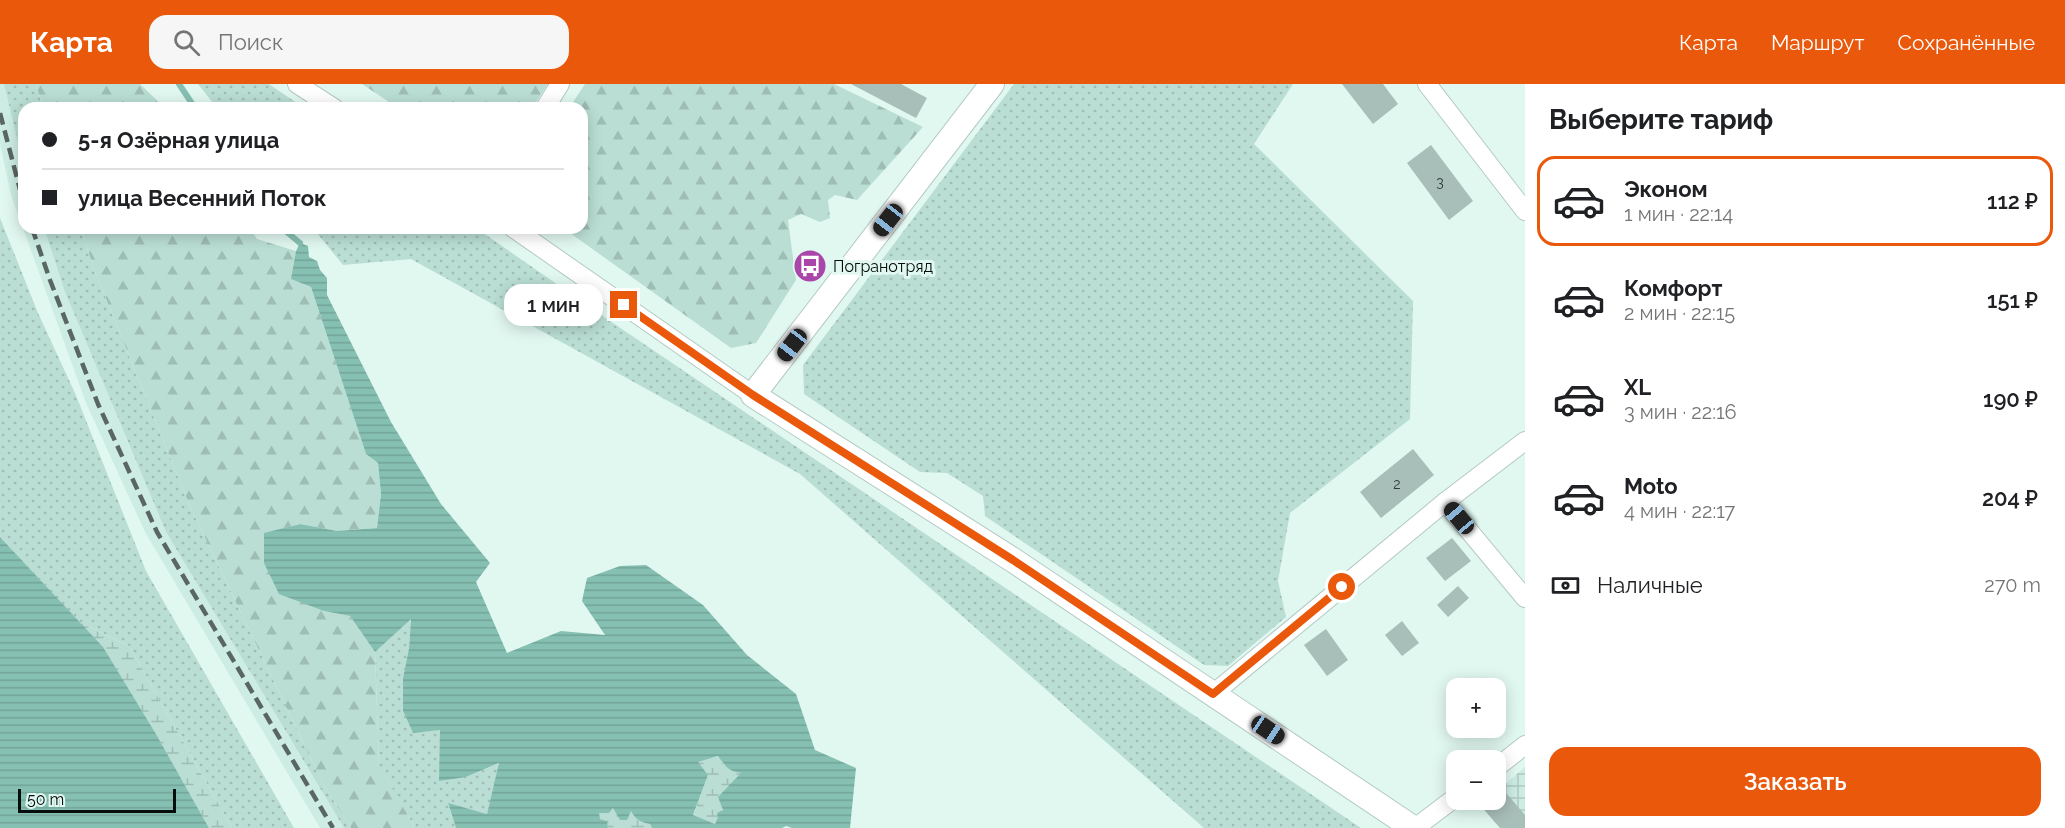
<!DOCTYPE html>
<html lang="ru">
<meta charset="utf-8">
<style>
body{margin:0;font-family:Raleway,sans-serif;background:#f6f6f6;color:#202124;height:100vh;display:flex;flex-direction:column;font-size:22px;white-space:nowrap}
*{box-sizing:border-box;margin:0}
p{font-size:20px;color:#757577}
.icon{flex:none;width:33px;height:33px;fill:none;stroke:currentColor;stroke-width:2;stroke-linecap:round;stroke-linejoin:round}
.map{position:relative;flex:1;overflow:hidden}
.drawer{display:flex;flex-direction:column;background:#fff;width:540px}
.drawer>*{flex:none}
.banner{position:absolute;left:18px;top:18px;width:570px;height:132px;border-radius:18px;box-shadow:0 3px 15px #0003;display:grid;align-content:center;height:132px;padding:0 24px;background:#fff}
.controls{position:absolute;left:1446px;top:594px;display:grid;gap:12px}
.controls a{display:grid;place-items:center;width:60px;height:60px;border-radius:12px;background:#fff;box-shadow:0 3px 15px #0003;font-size:30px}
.scale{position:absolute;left:18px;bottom:15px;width:158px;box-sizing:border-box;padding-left:6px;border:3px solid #060d0b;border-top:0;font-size:16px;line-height:21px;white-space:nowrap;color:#060d0b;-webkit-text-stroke:4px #e1f8f1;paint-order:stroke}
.end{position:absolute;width:27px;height:27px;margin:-14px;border:8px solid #ea580c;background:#fff;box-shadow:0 0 0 3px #fff}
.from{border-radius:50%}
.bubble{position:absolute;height:42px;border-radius:18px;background:#fff;box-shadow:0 3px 15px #0003;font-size:20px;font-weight:600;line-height:42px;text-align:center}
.car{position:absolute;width:18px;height:36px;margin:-18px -9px;border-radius:8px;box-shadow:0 0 4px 2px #0007;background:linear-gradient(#222 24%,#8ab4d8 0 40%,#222 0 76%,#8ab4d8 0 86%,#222 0)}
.banner b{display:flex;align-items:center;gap:21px;height:57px;font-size:22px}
.banner b+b{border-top:2px solid #e0e0e0}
.banner i{width:15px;height:15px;background:#202124}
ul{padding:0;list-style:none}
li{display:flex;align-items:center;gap:18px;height:90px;margin:0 12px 9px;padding:0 12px;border:3px solid transparent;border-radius:18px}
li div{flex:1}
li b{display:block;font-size:22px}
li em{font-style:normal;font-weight:600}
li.on{border-color:#ea580c}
li>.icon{width:54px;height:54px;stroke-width:1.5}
h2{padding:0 24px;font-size:27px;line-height:72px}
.pay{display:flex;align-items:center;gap:15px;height:66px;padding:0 24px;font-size:22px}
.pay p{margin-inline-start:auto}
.cta{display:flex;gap:12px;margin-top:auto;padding:12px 24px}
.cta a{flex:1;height:69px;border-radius:18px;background:#ea580c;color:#fff;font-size:24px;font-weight:600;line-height:69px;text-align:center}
header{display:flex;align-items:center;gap:36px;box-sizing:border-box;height:84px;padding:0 30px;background:#ea580c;color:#fff}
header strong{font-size:28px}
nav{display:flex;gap:33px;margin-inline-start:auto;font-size:21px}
.search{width:420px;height:54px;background:#f6f6f6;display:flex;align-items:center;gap:15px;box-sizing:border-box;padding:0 21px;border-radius:18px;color:#757577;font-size:22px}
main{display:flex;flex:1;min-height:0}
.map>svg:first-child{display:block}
.built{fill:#cdede4}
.industrial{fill:url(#industrial-grid)}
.grass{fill:url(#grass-dots)}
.forest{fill:url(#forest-firs)}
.wetland{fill:url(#wetland-marsh)}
.water{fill:url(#water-rules);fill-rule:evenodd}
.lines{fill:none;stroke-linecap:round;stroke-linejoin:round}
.stream{stroke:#86c0b2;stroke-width:6}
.building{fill:#a8beb8}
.minor-casing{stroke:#b3c9c3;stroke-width:20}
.tertiary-casing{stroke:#b3c9c3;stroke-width:26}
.minor{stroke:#fff;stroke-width:18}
.tertiary{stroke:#fff;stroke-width:24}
.rail{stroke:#596662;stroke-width:4.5;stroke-dasharray:12 6;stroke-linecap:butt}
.route{stroke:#ea580c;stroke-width:8}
.labels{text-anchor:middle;stroke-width:6;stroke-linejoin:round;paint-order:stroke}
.number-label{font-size:14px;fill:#2e3936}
.poi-label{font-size:16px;fill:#060d0b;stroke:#e1f8f1;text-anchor:start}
</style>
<header>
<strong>Карта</strong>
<div class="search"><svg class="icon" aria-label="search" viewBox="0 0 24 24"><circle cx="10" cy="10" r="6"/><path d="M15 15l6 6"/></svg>Поиск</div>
<nav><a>Карта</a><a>Маршрут</a><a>Сохранённые</a></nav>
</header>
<main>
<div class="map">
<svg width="1525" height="744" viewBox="0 0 1525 744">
<defs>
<pattern id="industrial-grid" width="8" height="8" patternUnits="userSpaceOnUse" patternTransform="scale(1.5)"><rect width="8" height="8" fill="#cdede4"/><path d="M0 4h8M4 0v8" fill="none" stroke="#afcac2"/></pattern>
<pattern id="grass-dots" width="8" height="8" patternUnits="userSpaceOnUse" patternTransform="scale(1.5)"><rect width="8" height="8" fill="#baded4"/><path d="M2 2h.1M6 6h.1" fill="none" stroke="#9ebdb5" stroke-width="1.8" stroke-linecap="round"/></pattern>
<pattern id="forest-firs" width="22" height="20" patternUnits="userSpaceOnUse" patternTransform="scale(1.5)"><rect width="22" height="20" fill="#baded4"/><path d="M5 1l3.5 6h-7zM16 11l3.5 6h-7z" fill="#9ebdb5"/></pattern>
<pattern id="wetland-marsh" width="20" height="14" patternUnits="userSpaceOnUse" patternTransform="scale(1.5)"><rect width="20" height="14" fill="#baded4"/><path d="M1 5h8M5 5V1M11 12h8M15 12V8" fill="none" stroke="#9ebdb5"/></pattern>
<pattern id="water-rules" width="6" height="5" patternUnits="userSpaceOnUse" patternTransform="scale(1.5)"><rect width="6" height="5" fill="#86c0b2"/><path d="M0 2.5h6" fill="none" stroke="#72a498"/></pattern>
</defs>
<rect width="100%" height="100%" fill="#e1f8f1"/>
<path class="built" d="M0 0H4L24 85V144H44L65 208 166 448 344 744H320L145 448 86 319 11 111 0 60Z"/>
<path class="industrial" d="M1525 683V744H1500L1480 721 1486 716H1496V708Z"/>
<g class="grass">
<path d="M4 0H36L43 24H24V85Z"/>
<path d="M198 0H269L304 24H217Z"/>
<path d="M1014 0H1293L1254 60 1413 217 1410 335 1290 429 1278 497 1286 533 1228 582 1204 581 985 432 983 412 947 389 920 388 804 310 803 281Z"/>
<path d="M0 134 38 229 75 309 146 487 294 744H232L129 562 79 538 0 453Z"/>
<path d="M44 144H81L94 185 189 420 322 698 351 744H344L166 448 65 208Z"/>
<path d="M313 144H476L610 237 1361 744H1204L800 390 411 175 343 181Z"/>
<path d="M411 534 409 564 403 594V627L413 649 440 645 466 693 500 679 487 730 448 720 456 744H415L379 682 375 568Z"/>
</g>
<g class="forest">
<path d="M36 0H140L165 24H43Z"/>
<path d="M362 0H548L532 24H398Z"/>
<path d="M585 0H834L923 43 857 116 835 111 828 116 830 134 820 138 801 130 788 136 796 196 756 259 731 264 563 144H582V24H569Z"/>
<path d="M81 144H250L257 155 296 167 292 195 311 203 366 370 378 379 381 410 377 444 337 447 299 440 264 450 324 527 350 532 375 568 379 681 415 744H351L322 698 189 420 94 185Z"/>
</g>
<g class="wetland">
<path d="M79 538 129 562 232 744H209L156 650 103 564Z"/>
<path d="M719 672 723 680 741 689 715 740 693 732 708 691 697 678Z"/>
<path d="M613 724 631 727 641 738 650 740 652 744H608L607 737 599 735V729H609Z"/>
</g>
<g class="water">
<path d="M300 159 308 162 309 173 317 177 320 186 327 194V211L391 338 441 420 490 479 476 498 507 569 561 547 605 551 582 517 587 494 620 482 646 481 703 521 747 571 796 610 815 666 856 684 850 744H792L786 742 782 744H652L650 740C640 738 636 736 631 727L627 736H620L613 724 609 729H599L600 735 607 737 608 744H456L448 719 487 730 499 679 466 693 439 697 440 646 413 649 403 627V594L409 564 411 535 375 568 350 532 324 527 279 510 264 479V449L300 440 337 447 377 444 381 410 378 379 366 370 311 203 291 195 296 167ZM718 672C726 683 728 687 741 689L718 713 723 726 717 729 718 733 715 740 693 731 708 691 698 678Z"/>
<path d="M0 453 103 563 156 650 209 744H0Z"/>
</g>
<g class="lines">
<g class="stream">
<path d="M179 0 195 24"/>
<path d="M282 144 300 159"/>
</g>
</g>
<g class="building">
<path d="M851 0H901L927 14 916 34Z"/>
<path d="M1342 0H1383L1398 20 1373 40Z"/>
<path d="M1431 61 1473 117 1449 136 1407 79Z"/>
<path d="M1413 365 1434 391 1381 434 1360 408Z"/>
<path d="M1452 454 1471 477 1445 497 1426 474Z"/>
<path d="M1458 502 1469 514 1448 533 1437 521Z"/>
<path d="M1402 537 1419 559 1402 572 1385 551Z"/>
<path d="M1326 545 1348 576 1327 592 1304 561Z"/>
<path d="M1501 703 1525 731V744H1500L1480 721 1486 716H1496V708Z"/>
</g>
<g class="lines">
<defs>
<g id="minor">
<path d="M297 0 334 24"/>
<path d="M1427 0 1525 127"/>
<path d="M545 24 560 0"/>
<path d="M513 144 753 311"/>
<path d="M1445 418 1525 514"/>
<path d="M1213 610 1445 418 1525 357"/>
<path d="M1496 684 1525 661"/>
<path d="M1415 744 1456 713"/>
</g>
<path id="tertiary" d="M992 0 753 311 1013 476 1413 744"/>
</defs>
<use href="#minor" class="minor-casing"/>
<use href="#tertiary" class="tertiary-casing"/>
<use href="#minor" class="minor"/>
<use href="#tertiary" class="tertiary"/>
<g class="rail">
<path d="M0 29 24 121"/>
<path d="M32 144 50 196 98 320 157 448 333 744"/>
</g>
</g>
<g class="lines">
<path class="route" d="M624 221 753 311 1013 476 1213 610 1342 503"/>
</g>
<defs>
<symbol id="bus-disc" viewBox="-11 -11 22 22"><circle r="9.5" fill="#aa45aa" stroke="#e1f8f1"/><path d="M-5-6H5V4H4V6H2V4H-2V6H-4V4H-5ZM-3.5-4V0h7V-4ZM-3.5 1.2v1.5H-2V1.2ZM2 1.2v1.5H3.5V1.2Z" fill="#fff"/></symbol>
</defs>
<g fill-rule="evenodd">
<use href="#bus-disc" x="791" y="163" width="38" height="38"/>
</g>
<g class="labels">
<g class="number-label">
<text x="1440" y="103">3</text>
<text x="1397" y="405">2</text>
</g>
<g class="poi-label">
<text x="833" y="188">Погранотряд</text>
</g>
</g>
</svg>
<div class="controls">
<a>+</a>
<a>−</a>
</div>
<div class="scale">50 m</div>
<i class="end from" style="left:1342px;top:503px"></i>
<i class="end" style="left:624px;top:221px"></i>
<div class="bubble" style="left:504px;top:200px;width:99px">1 мин</div>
<i class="car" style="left:888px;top:136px;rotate:218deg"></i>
<i class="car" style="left:792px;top:261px;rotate:218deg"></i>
<i class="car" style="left:1459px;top:434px;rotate:320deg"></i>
<i class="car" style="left:1268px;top:646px;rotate:124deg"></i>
<div class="banner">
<b><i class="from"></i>5-я Озёрная улица</b>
<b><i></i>улица Весенний Поток</b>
</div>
</div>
<section class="drawer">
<h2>Выберите тариф</h2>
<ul>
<li class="on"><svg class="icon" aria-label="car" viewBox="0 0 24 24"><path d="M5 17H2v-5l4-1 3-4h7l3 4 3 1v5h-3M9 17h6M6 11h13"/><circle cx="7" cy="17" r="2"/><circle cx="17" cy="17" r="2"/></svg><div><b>Эконом</b><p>1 мин · 22:14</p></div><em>112 ₽</em></li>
<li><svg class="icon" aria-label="car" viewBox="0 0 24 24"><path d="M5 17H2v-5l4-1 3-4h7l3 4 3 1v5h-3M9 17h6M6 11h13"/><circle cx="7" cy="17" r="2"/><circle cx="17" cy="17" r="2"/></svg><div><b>Комфорт</b><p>2 мин · 22:15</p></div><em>151 ₽</em></li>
<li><svg class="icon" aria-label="car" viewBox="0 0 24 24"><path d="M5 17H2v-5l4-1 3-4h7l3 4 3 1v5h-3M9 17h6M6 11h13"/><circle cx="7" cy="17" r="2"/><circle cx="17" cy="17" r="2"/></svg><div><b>XL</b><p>3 мин · 22:16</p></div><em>190 ₽</em></li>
<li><svg class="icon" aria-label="car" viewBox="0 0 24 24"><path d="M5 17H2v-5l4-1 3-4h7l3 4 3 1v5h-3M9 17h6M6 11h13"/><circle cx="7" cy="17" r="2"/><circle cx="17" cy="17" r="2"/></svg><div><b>Moto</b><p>4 мин · 22:17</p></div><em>204 ₽</em></li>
</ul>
<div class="pay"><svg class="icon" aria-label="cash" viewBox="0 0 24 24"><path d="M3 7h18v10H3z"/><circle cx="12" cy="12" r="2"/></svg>Наличные<p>270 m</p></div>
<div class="cta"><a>Заказать</a></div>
</section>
</main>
